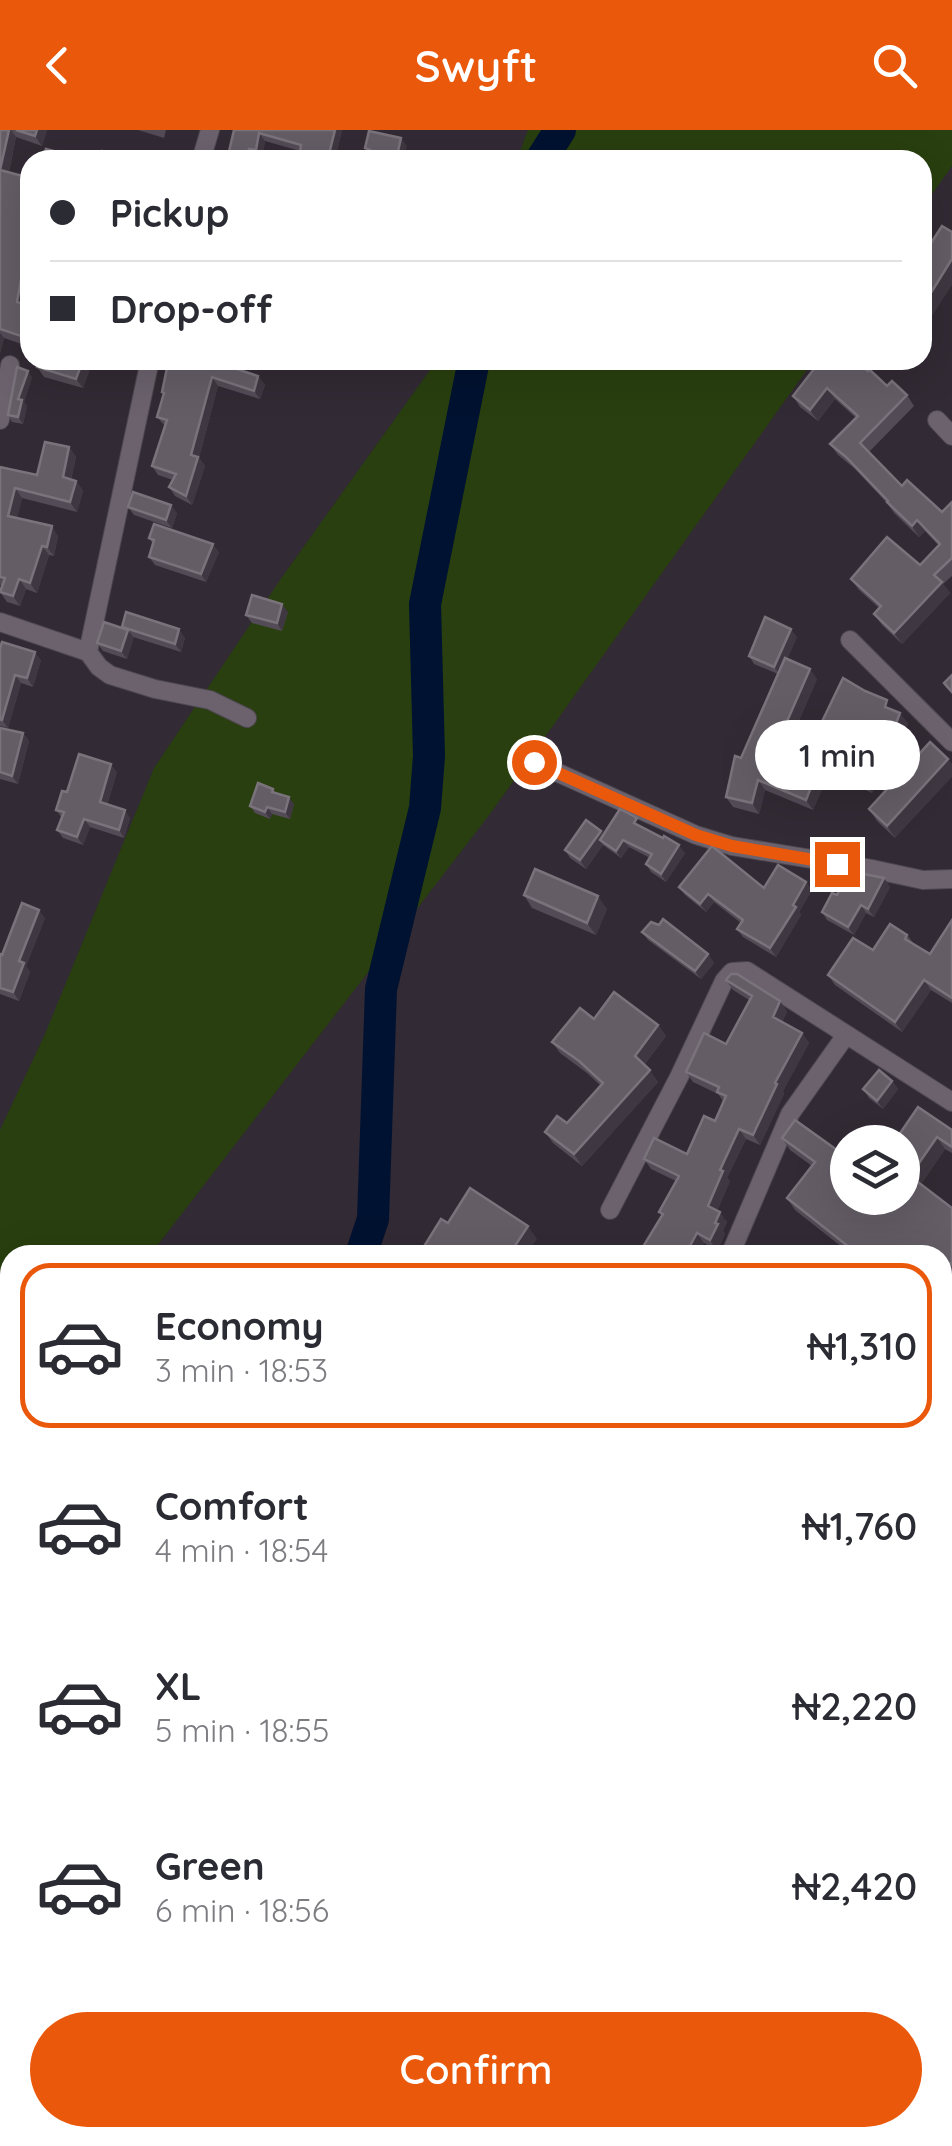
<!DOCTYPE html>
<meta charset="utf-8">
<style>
body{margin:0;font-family:Quicksand,sans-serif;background:#f7f7f7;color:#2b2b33;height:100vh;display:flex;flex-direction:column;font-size:38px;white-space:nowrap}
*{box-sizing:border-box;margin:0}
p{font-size:32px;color:#7c7c81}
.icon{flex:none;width:55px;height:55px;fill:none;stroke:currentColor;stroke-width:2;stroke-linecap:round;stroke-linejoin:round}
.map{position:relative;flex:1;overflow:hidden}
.details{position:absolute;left:0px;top:1115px;width:952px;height:902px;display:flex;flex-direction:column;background:#fff;border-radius:30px 30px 0 0;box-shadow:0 10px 40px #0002}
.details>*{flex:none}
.guide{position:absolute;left:20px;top:20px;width:912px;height:220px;border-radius:30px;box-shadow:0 10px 40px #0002;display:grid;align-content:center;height:220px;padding:0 30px;background:#fff}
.controls{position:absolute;left:830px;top:995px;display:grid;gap:20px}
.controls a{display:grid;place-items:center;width:90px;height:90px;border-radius:50%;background:#fff;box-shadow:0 10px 40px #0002;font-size:50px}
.end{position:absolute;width:45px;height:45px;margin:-22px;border:12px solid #ea580c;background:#fff;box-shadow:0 0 0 5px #fff}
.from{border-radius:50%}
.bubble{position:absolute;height:70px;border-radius:35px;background:#fff;box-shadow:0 10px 40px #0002;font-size:32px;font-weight:600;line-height:70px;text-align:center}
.guide b{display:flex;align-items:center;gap:35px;height:95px;font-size:38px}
.guide b+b{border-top:2px solid #e1e1e2}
.guide i{width:25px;height:25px;background:#2b2b33}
ul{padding:18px 0 0;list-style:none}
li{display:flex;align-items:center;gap:30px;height:165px;margin:0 20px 15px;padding:0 10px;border:5px solid transparent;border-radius:30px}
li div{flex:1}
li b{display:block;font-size:38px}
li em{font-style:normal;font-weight:600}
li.current{border-color:#ea580c}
li>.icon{width:90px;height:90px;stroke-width:1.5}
.button{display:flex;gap:20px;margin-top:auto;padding:20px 30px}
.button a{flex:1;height:115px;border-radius:60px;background:#ea580c;color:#fff;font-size:40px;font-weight:600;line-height:115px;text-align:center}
header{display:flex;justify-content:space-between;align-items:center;height:130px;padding:0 30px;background:#ea580c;color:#fff;font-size:45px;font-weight:600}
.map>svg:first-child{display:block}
.green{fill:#293f0f}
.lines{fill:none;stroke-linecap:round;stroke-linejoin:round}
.river{stroke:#001231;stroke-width:32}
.street-casing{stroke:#4d474f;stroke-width:20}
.street{stroke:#6b626d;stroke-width:18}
.wall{fill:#534b55}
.shaded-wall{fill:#3f3741}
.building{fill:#645d66;stroke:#7a737c;stroke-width:2.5}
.route{stroke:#ea580c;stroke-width:12}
</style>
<header><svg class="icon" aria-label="back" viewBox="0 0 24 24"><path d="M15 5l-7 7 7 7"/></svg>Swyft<svg class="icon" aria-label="search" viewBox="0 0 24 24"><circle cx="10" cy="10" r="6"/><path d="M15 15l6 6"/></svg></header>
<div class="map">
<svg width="952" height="2016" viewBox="0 0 952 2016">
<rect width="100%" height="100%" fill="#322a34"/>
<g class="green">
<path d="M528 0H952V36L923 77 922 30H517Z"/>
<path d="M437 230H814L490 684 150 1125H10V1307L0 1320V1000L45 904 154 638 280 450Z"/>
</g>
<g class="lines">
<g class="river">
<path d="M541 30 560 0"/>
<path d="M361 1125 373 1089 381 859 425 678 429 626 425 474 474 230"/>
<path d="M0 1787 10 1777"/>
</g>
<defs>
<g id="street">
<path d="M201 30 210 0"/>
<path d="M0 290 10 235"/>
<path d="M937 290 952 306"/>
<path d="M0 492 88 522 99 537 110 545 155 559 210 570 247 588"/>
<path d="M850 510 952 612"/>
<path d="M88 522 150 230"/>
<path d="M534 632 696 705 732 716 872 739 923 750 952 749"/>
<path d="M610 1080 679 947 724 851 732 842 747 841 952 972"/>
<path d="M730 1125 790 984 846 905"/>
<path d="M942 1226 952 1211"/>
<path d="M942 1622 952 1608"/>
<path d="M942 1825 952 1809"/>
<path d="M0 1872 10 1878"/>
<path d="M942 1874 952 1883"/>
<path d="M942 2006 952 1996"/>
<path d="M217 2008 231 2016"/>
<path d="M280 2008 284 2016"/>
<path d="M807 2008 822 2016"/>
<path d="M412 2016 418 2008"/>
<path d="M677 2016 686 2008"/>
</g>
</defs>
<use href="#street" class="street-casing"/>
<use href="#street" class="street"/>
</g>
<g class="wall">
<path d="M0 0H47L42 16 16 7 9 42 30 48V149L25 174 30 176V217L4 208 0 223Z"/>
<path d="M138 0H166L164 8Z"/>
<path d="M234 0H342L335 30 305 29 300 21 265 11 262 28 255 27 254 30H227Z"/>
<path d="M922 127 932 186 922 180Z"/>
<path d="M39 230H93L83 258 44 247 37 237Z"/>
<path d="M158 230H231L229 237 258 246 265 255 260 269 218 256 199 328 205 336 192 375 175 366 169 357 173 350 158 345 152 336 165 296 157 287 164 264 162 262 167 239 163 237Z"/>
<path d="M821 230 887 256 907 265 914 276 869 322 902 356 942 382 952 372V446L943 454 950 463 902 514 882 495 874 484 879 478 859 460 851 449 920 435 938 415 925 401 919 407 894 383 887 373 854 338 838 325 830 314 856 288 835 269 818 291 800 277 793 266Z"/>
<path d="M32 247 24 272 27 276 23 294 12 292 8 285Z"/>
<path d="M69 317 76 327 71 350 76 351 83 361 77 382 22 368 17 388 58 406 54 426 49 425 37 463 26 459 20 476 7 472 0 462 2 455H0V336L37 345Z"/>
<path d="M128 377 177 383 172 398 134 385Z"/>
<path d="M149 408 219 422 206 452 155 435 149 427 153 414Z"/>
<path d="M288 482 282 501 252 493 246 485Z"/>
<path d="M122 498 185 508 181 522 133 507 127 529 103 521 97 513Z"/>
<path d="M797 507 787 529 817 549 784 625 802 633 894 580 908 593 895 627 878 620 870 639 879 650 872 663 829 642 813 680 765 660 759 684 733 677 726 667 778 544 754 534 749 526Z"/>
<path d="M0 518 41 530 33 557 21 553 8 598 0 596Z"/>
<path d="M0 598 23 603 29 611 18 654 0 649Z"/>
<path d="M930 612 895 708 877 691 869 679Z"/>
<path d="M117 642 107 675 130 688 124 708 90 697 83 715 63 708 57 700 62 688 56 680 67 662Z"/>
<path d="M273 659 276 663 294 674 290 689 272 684 270 689 255 683 250 676Z"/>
<path d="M642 696 685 723 666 752 651 742 646 734 650 728 629 717 621 728 603 715 586 739 570 728 565 720 603 705Z"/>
<path d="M884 748 890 757 874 787 866 783 854 805 827 790 822 782 837 765Z"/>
<path d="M679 757 764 758 812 760 799 782 801 785 776 827 743 807 737 799 741 793 714 772 706 782 685 765Z"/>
<path d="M524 765 607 779 596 805 532 778Z"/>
<path d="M45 788 26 836 30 842 19 871 0 864V824L2 825Z"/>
<path d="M952 790V873L931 860 902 902 835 855 828 845 873 820 907 805 914 814 930 824Z"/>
<path d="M642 802 708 824 714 833 701 849 648 810Z"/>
<path d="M726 850 780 871 787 882 782 892 802 903 809 913 783 961 784 964 760 1015 746 1009 727 1048 730 1051 717 1081 727 1092 723 1101 725 1104 717 1121 704 1113 698 1125H638L662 1085 659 1082 676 1051 651 1039 644 1029 687 1024 715 991 724 972 718 964 693 952 686 942 726 914 749 870 733 860Z"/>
<path d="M594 889 658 895 666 906 644 935 658 952 582 1036 553 1013 545 1002 567 993 601 956 587 943 560 923 552 912Z"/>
<path d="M892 951 898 959 883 979 869 968 863 959Z"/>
<path d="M795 990 848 1068 902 1012 952 1000V1023L945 1019 921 1054 952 1078V1142L942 1156V1125H852L795 1080 787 1068 812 1036 790 1020 782 1008Z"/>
<path d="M952 1233V1380L942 1374V1249Z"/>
<path d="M942 1887 952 1893V1954L942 1963Z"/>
<path d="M137 2008H198L203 2014 201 2016H147Z"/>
<path d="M313 2008H381L389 2016H327Z"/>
<path d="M467 2008H504L514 2016H478Z"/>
<path d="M586 2008H651L644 2016H635L632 2014 630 2016H596Z"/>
<path d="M871 2008H912L907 2016H885Z"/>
</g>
<g class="shaded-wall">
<path d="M9 0H11L16 7 7 50 0 40Z"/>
<path d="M37 0H47L42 16 35 6Z"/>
<path d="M335 0H342L335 30H330L328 28Z"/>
<path d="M259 3 265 11 262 28 256 20Z"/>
<path d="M401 8 407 16 403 30H396Z"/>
<path d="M249 19 255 27 254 30H246Z"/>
<path d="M952 129V155L932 186 924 174Z"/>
<path d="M23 139 30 149 24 182 17 172Z"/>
<path d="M0 203 4 208 0 223Z"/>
<path d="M83 230H93L83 258 76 249Z"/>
<path d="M222 230H231L227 243 221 234Z"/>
<path d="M28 241 32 247 24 272 27 276 23 294 18 287V269Z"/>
<path d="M258 246 265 255 260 269 254 261Z"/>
<path d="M212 247 218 256 199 328 205 336 192 375 186 366 191 325Z"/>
<path d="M827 258 835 269 818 291 810 280Z"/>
<path d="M69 317 76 327 69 357 63 347Z"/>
<path d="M76 351 83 361 77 382 70 372Z"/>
<path d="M15 358 22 368 15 396 8 386Z"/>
<path d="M171 375 177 383 172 398 166 390Z"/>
<path d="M917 390 925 401 919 407 912 396Z"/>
<path d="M52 396 58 406 54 426 47 417Z"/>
<path d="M213 414 219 422 206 452 201 444Z"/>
<path d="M42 416 49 425 37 463 30 453Z"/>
<path d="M19 449 26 459 20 476 13 466Z"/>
<path d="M942 452 950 463 902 514 894 503Z"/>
<path d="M282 474 288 482 282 501 277 493Z"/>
<path d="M179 499 185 508 181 522 175 514Z"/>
<path d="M791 499 797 507 780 545 774 537Z"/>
<path d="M128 500 134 508 127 529 121 521Z"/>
<path d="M35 522 41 530 33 557 27 548Z"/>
<path d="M810 539 817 549 781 632 774 621Z"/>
<path d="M15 545 21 553 8 598 2 590Z"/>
<path d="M900 583 908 593 895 627 887 617Z"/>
<path d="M23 603 29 611 18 654 12 646Z"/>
<path d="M871 610 878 620 868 645 860 634Z"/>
<path d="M948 629 952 634V647L895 708 887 696Z"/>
<path d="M821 632 829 642 813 680 806 670Z"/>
<path d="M111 634 117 642 105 680 100 672Z"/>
<path d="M871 639 879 650 872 663 865 653Z"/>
<path d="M758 650 765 660 759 684 752 673Z"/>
<path d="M289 667 294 674 290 689 285 682Z"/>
<path d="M267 677 272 684 270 689 265 682Z"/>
<path d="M125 680 130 688 124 708 119 700Z"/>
<path d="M84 689 90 697 83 715 77 707Z"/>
<path d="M601 701 607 709 600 710 603 715 586 739 580 730Z"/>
<path d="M623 710 629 717 621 728 616 721Z"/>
<path d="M679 715 685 723 666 752 661 744Z"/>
<path d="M884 748 890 757 874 787 868 779Z"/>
<path d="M806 752 812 760 799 782 801 785 776 827 770 818Z"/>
<path d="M708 764 714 772 706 782 700 774Z"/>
<path d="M598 766 607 779 596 805 587 793Z"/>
<path d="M861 775 866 783 854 805 848 797Z"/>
<path d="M39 780 45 788 26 836 30 842 19 871 13 862 19 831Z"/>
<path d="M708 824 714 833 701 849 695 841Z"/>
<path d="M924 850 931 860 902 902 895 892Z"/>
<path d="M780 871 787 882 780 897 773 887Z"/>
<path d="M658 895 666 906 642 937 635 926Z"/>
<path d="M802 903 809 913 783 961 784 964 760 1015 753 1005 775 953Z"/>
<path d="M650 940 658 952 582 1036 574 1024Z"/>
<path d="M892 951 898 959 883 979 877 971Z"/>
<path d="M739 999 746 1009 727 1048 730 1051 715 1086 708 1076 720 1040Z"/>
<path d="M937 1007 945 1019 918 1058 910 1046Z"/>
<path d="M720 1082 727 1092 723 1101 725 1104 717 1121 710 1110Z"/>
<path d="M528 1096 537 1109 526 1125H513L511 1122Z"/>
<path d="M697 1103 704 1113 698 1125H685Z"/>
<path d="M944 1129 952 1142 942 1156V1132Z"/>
<path d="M952 1528V1548L943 1564 950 1572 942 1581V1545Z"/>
<path d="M952 1751V1775L945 1790 947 1794 942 1801V1770Z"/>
<path d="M193 2008H198L203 2014 201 2016 192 2009Z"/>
<path d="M621 2008H628L632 2014 630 2016H614Z"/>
<path d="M635 2008H651L644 2016H637L633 2010Z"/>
<path d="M899 2008H912L907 2016H894Z"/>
</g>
<g class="building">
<path d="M0 0H9L0 40 30 48V141L23 139 17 172 30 176V199L27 208 0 199Z"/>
<path d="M16 0H37L35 6Z"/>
<path d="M234 0H335L328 28 300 22 301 15 259 3 256 20 249 19 246 30H227Z"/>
<path d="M369 1 401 8 396 30H367L370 20 365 18Z"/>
<path d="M46 19 65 24 64 30H43Z"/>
<path d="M102 21 133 30H99Z"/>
<path d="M942 96 952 102V129L924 174 922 173V127Z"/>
<path d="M39 230H83L76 249 37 237Z"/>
<path d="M160 230H222L221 234 258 246 254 261 212 247 191 325 198 327 186 366 169 357 176 344 152 336 167 290 157 287 164 263 162 262 168 233Z"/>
<path d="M821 230H854L868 241 870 240 887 256 892 251 907 265 860 313 902 356 907 350 942 382 952 372V428L934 445 942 452 894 503 874 484 881 476 851 449 887 407 920 435 940 414 917 390 912 396 887 372 888 371 846 327 830 314 858 286 827 258 810 280 793 266Z"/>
<path d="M17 237 28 241 18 269 22 270 18 287 8 285Z"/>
<path d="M45 312 69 317 63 347 76 351 70 372 15 358 8 386 52 396 47 417 42 416 30 453 19 449 13 466 0 462 5 448 0 447V337L37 345Z"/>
<path d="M133 362 171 375 166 390 128 377Z"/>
<path d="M154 394 213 414 201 444 149 427 154 410 149 408Z"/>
<path d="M252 465 282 474 277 493 246 485Z"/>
<path d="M126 482 179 499 175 514 122 497Z"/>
<path d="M765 487 791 499 774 537 749 526Z"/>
<path d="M104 492 128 500 121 521 97 513Z"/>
<path d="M2 512 35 522 27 548 15 545 2 590 0 589V518Z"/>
<path d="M785 528 810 539 774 621 802 633 843 548 865 561 887 570 885 577 900 583 887 617 871 610 860 634 871 639 865 653 821 632 806 670 758 650 752 673 726 667 735 626 741 628Z"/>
<path d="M952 545V562L944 553Z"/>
<path d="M0 598 23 603 12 646 0 642Z"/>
<path d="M930 612 948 629 887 696 869 679Z"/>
<path d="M79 624 111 634 100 672 125 680 119 700 84 689 77 707 57 700 64 682 56 680 62 661 67 662Z"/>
<path d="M258 653 273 659 272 662 289 667 285 682 267 677 265 682 250 676Z"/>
<path d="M620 679 637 688 634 693 663 708 664 706 679 715 661 744 646 734 652 724 623 710 616 721 600 710Z"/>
<path d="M586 690 601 701 580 730 565 720Z"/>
<path d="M712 716 764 758 778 735 806 752 793 775 796 777 770 818 737 799 743 790 708 764 700 774 679 757Z"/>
<path d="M535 739 598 766 587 793 524 765Z"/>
<path d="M849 741 884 748 868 779 861 775 848 797 822 782 832 763 837 765Z"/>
<path d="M22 773 39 780 19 831 24 833 13 862 0 858V824L2 825Z"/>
<path d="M663 789 708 824 695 841 642 802 651 792 659 795Z"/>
<path d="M952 790V868L924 850 895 892 828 845 853 808 873 820 890 794 907 805 905 809 930 824Z"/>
<path d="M731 844H737L780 871 773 887 802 903 775 953 777 954 753 1005 739 999 720 1040 723 1041 708 1076 720 1082 715 1093 718 1094 710 1110 697 1103 685 1125H638L663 1084 659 1082 679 1046 644 1029 654 1008 687 1024 704 986 715 991 726 966 717 962 719 957 686 942 704 903 726 914 752 866 726 850Z"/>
<path d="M614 862 658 895 635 926 650 940 574 1024 545 1002 557 986 567 993 603 953 579 931 552 912 580 878 594 889Z"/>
<path d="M879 940 892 951 877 971 863 959Z"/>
<path d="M918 977 952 1000V1017L937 1007 910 1046 952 1078V1135L944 1129 942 1132V1125H859L787 1068 815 1032 782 1008 795 990 848 1028V1068H902V1012H894Z"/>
<path d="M470 1058 528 1096 511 1122 508 1120 506 1125H434L423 1118 441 1089 448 1093Z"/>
<path d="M952 1233V1374L942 1368V1249Z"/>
<path d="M952 1404V1423L943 1417Z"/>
<path d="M942 1508 952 1513V1528L942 1545Z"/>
<path d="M952 1643V1751L942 1770V1657Z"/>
<path d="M942 1887 945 1889 948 1887 952 1893V1938L942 1946Z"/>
<path d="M142 2008H193L192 2009 201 2016H152Z"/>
<path d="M321 2008H381L384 2009 380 2016H335Z"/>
<path d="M473 2008H504L513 2014 511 2016H483Z"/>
<path d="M591 2008H621L614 2016H601Z"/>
<path d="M708 2008H740L762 2016H705Z"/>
<path d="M881 2008H899L894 2016Z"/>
<path d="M796 2010 809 2016H791Z"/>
</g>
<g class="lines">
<path class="route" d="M534 632 696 705 732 716 837 734"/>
</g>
</svg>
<div class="controls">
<a><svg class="icon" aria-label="layers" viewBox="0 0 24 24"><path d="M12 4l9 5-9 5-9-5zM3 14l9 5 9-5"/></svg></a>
</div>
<i class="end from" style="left:534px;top:632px"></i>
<i class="end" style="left:837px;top:734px"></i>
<div class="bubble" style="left:755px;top:590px;width:165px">1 min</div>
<div class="guide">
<b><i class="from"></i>Pickup</b>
<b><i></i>Drop-off</b>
</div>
<section class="details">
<ul>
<li class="current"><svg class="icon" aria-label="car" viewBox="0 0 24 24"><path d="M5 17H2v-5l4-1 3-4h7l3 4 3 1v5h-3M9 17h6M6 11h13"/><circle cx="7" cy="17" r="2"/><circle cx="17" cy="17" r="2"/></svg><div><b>Economy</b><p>3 min · 18:53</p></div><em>₦1,310</em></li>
<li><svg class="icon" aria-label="car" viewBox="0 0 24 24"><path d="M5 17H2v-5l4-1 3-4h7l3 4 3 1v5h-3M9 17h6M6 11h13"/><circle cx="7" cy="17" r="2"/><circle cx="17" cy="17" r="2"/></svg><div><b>Comfort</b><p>4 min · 18:54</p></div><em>₦1,760</em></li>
<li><svg class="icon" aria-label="car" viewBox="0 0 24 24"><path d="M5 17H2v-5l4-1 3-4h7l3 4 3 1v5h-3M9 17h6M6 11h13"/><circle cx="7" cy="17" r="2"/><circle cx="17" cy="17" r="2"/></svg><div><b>XL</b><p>5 min · 18:55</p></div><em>₦2,220</em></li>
<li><svg class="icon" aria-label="car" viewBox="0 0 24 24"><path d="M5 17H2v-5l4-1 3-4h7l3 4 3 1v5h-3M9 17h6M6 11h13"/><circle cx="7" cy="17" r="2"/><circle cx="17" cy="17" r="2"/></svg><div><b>Green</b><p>6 min · 18:56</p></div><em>₦2,420</em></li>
</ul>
<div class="button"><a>Confirm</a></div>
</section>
</div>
